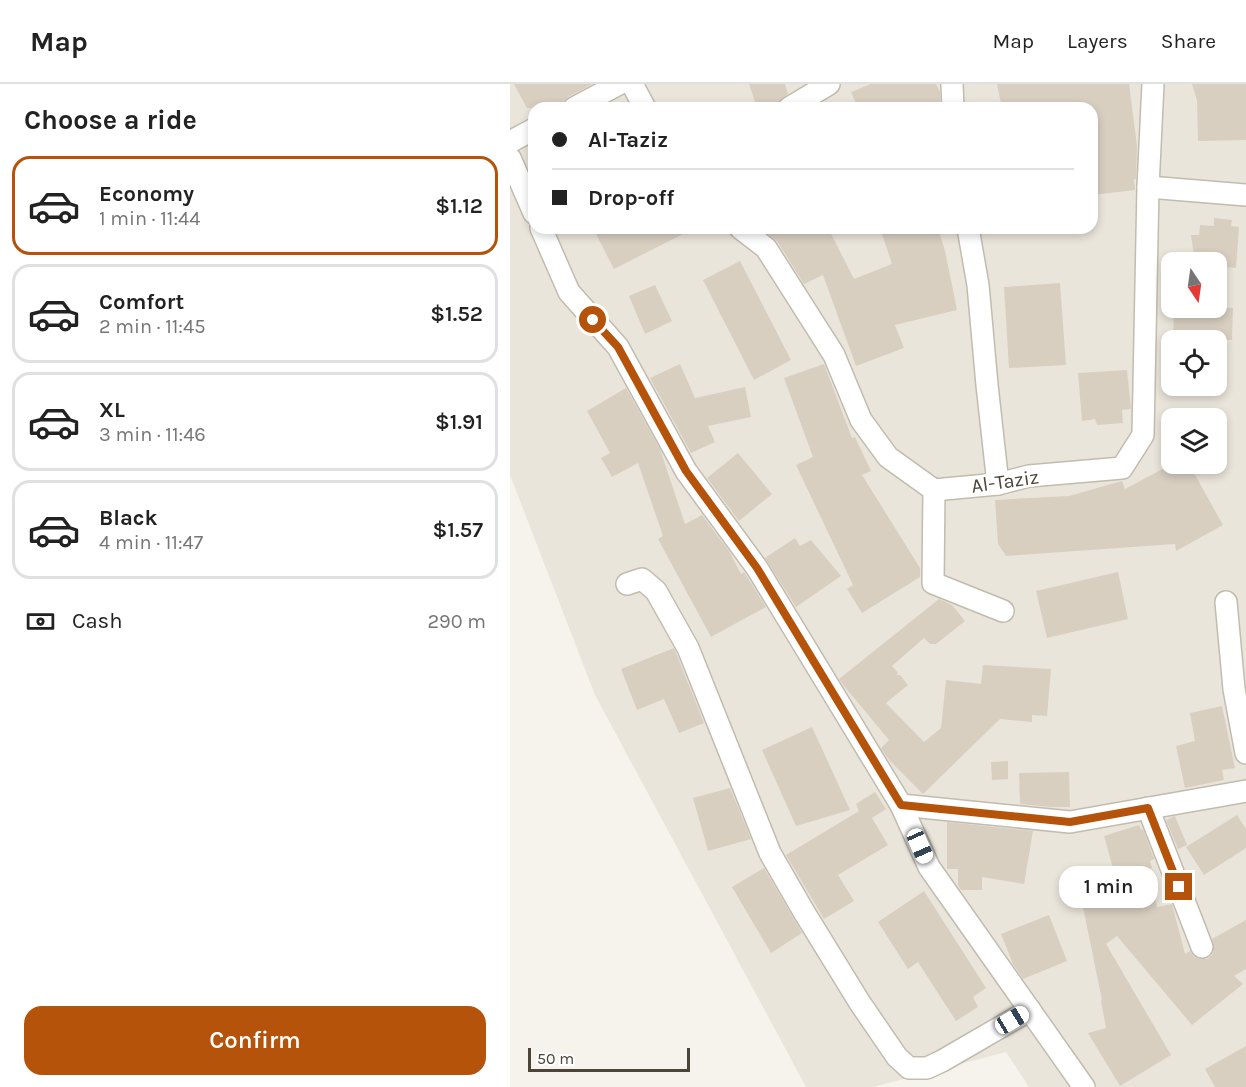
<!DOCTYPE html>
<meta charset="utf-8">
<style>
body{margin:0;font-family:Karla,sans-serif;background:#f2f2f2;color:#222;height:100vh;display:flex;flex-direction:column;font-size:22px;white-space:nowrap}
*{box-sizing:border-box;margin:0}
p{font-size:20px;color:#767676}
.icon{flex:none;width:33px;height:33px;fill:none;stroke:currentColor;stroke-width:2;stroke-linecap:round;stroke-linejoin:round}
.map{position:relative;flex:1;overflow:hidden}
.details{display:flex;flex-direction:column;background:#fff;width:510px}
.details>*{flex:none}
.top-card{position:absolute;left:18px;top:18px;width:570px;height:132px;border-radius:18px;box-shadow:0 3px 9px #0003;display:grid;align-content:center;height:132px;padding:0 24px;background:#fff}
.needle{width:39px;rotate:167deg}
.tools{position:absolute;left:651px;top:168px;display:grid;gap:12px}
.tools a{display:grid;place-items:center;width:66px;height:66px;border-radius:12px;background:#fff;box-shadow:0 3px 9px #0003;font-size:30px}
.scale{position:absolute;left:18px;bottom:15px;width:162px;box-sizing:border-box;padding-left:6px;border:3px solid #4b4439;border-top:0;font-size:16px;line-height:21px;white-space:nowrap;color:#4b4439;-webkit-text-stroke:4px #fff;paint-order:stroke}
.end{position:absolute;width:27px;height:27px;margin:-14px;border:8px solid #b45309;background:#fff;box-shadow:0 0 0 3px #fff}
.from{border-radius:50%}
.bubble{position:absolute;height:42px;border-radius:18px;background:#fff;box-shadow:0 3px 9px #0003;font-size:20px;font-weight:600;line-height:42px;text-align:center}
.car{position:absolute;width:18px;height:36px;margin:-18px -9px;border-radius:8px;box-shadow:0 0 4px 2px #0007;background:linear-gradient(#fff 24%,#345 0 40%,#fff 0 76%,#345 0 86%,#fff 0)}
.top-card b{display:flex;align-items:center;gap:21px;height:57px;font-size:22px}
.top-card b+b{border-top:2px solid #e0e0e0}
.top-card i{width:15px;height:15px;background:#222}
ul{padding:0;list-style:none}
li{display:flex;align-items:center;gap:18px;height:99px;margin:0 12px 9px;padding:0 12px;border:3px solid #e0e0e0;border-radius:18px}
li div{flex:1}
li b{display:block;font-size:22px}
li em{font-style:normal;font-weight:600}
li.selected{border-color:#b45309}
li>.icon{width:54px;height:54px;stroke-width:1.5}
h2{padding:0 24px;font-size:27px;line-height:72px}
.pay{display:flex;align-items:center;gap:15px;height:66px;padding:0 24px;font-size:22px}
.pay p{margin-inline-start:auto}
.cta{display:flex;gap:12px;margin-top:auto;padding:12px 24px}
.cta a{flex:1;height:69px;border-radius:18px;background:#b45309;color:#fff;font-size:24px;font-weight:600;line-height:69px;text-align:center}
header{display:flex;align-items:center;gap:36px;box-sizing:border-box;height:84px;padding:0 30px;background:#fff;border-bottom:2px solid #e0e0e0}
header strong{font-size:28px}
nav{display:flex;gap:33px;margin-inline-start:auto;font-size:21px}
main{display:flex;flex:1;min-height:0}
.map>svg:first-child{display:block}
.residential{fill:#eae5da;fill-rule:evenodd}
.building{fill:#d8cfc1}
.lines{fill:none;stroke-linecap:round;stroke-linejoin:round}
.minor-casing{stroke:#c2bbae;stroke-width:24}
.minor{stroke:#fff;stroke-width:21}
.route{stroke:#b45309;stroke-width:8}
.labels{text-anchor:middle;stroke-width:5;stroke-linejoin:round;paint-order:stroke}
.street-label{font-size:20px;fill:#4b4439;stroke:#fff}
</style>
<header>
<strong>Map</strong>
<nav><a>Map</a><a>Layers</a><a>Share</a></nav>
</header>
<main>
<section class="details">
<h2>Choose a ride</h2>
<ul>
<li class="selected"><svg class="icon" aria-label="car" viewBox="0 0 24 24"><path d="M5 17H2v-5l4-1 3-4h7l3 4 3 1v5h-3M9 17h6M6 11h13"/><circle cx="7" cy="17" r="2"/><circle cx="17" cy="17" r="2"/></svg><div><b>Economy</b><p>1 min · 11:44</p></div><em>$1.12</em></li>
<li><svg class="icon" aria-label="car" viewBox="0 0 24 24"><path d="M5 17H2v-5l4-1 3-4h7l3 4 3 1v5h-3M9 17h6M6 11h13"/><circle cx="7" cy="17" r="2"/><circle cx="17" cy="17" r="2"/></svg><div><b>Comfort</b><p>2 min · 11:45</p></div><em>$1.52</em></li>
<li><svg class="icon" aria-label="car" viewBox="0 0 24 24"><path d="M5 17H2v-5l4-1 3-4h7l3 4 3 1v5h-3M9 17h6M6 11h13"/><circle cx="7" cy="17" r="2"/><circle cx="17" cy="17" r="2"/></svg><div><b>XL</b><p>3 min · 11:46</p></div><em>$1.91</em></li>
<li><svg class="icon" aria-label="car" viewBox="0 0 24 24"><path d="M5 17H2v-5l4-1 3-4h7l3 4 3 1v5h-3M9 17h6M6 11h13"/><circle cx="7" cy="17" r="2"/><circle cx="17" cy="17" r="2"/></svg><div><b>Black</b><p>4 min · 11:47</p></div><em>$1.57</em></li>
</ul>
<div class="pay"><svg class="icon" aria-label="cash" viewBox="0 0 24 24"><path d="M3 7h18v10H3z"/><circle cx="12" cy="12" r="2"/></svg>Cash<p>290 m</p></div>
<div class="cta"><a>Confirm</a></div>
</section>
<div class="map">
<svg width="736" height="1003" viewBox="0 0 736 1003">
<rect width="100%" height="100%" fill="#f6f3ec"/>
<path class="residential" d="M0 0H736V1003H519L496 968 363 1003H296L85 611 0 391ZM24 24H582V144H24ZM662 178H706V224H662ZM662 256H706V302H662ZM662 334H706V380H662Z"/>
<g class="building">
<path d="M4 0H82L58 13 53 18 51 24H17Z"/>
<path d="M239 0H275L278 10 268 18 247 24Z"/>
<path d="M361 0H426L430 8V24H348L341 8Z"/>
<path d="M487 0H619L627 62 626 95H624L625 106 582 111V21L572 24 571 18 537 24H492Z"/>
<path d="M682 0H736V56L688 57 687 16Z"/>
<path d="M704 134 722 136 721 142 729 143 726 184 706 182V178H685L681 151H689L690 141 704 142Z"/>
<path d="M83 144H185L104 185Z"/>
<path d="M255 144H318L344 195 382 180 370 144H428L435 167 447 226 385 241 394 264 346 282 313 191 294 200 267 157 258 150Z"/>
<path d="M230 177 281 276 244 296 193 196Z"/>
<path d="M550 199 556 281 499 284 494 203Z"/>
<path d="M145 201 162 237 135 250 119 212Z"/>
<path d="M706 223 723 224 722 256H663L664 224Z"/>
<path d="M170 280 185 314 235 303 241 333 198 342 205 358 181 369 140 294Z"/>
<path d="M314 280 342 354 345 353 361 387 352 391 410 484V493L352 529 337 505 343 501 286 381 303 373 274 294Z"/>
<path d="M617 286 621 325 612 326 613 339 587 341 585 335 572 337 568 289Z"/>
<path d="M116 304 150 365 175 440 192 431 219 467 231 490 234 488 236 491 256 523 201 553 148 455 153 452 128 379 102 393 91 374 100 369 77 327Z"/>
<path d="M228 369 262 410 229 437 197 394Z"/>
<path d="M662 380H679L713 441 666 467 665 460 496 472 488 460 485 416 559 412 612 397 615 405Z"/>
<path d="M285 454 290 462 301 456 331 492 286 523 255 474Z"/>
<path d="M608 488 618 535 537 554 526 507Z"/>
<path d="M429 515 442 521 455 537 426 560H420L414 554 382 582 388 589 386 591H390L398 601 376 619 414 658 431 644 436 596 471 600 473 581 541 585 537 632 522 631V638L490 635 413 710 379 676 371 664 379 656 334 602 329 595Z"/>
<path d="M164 564 194 639 169 649 154 615 127 626 111 585Z"/>
<path d="M712 622 725 684 712 686 714 696 675 704 666 662 685 657 680 629Z"/>
<path d="M302 643 340 726 286 742 252 666Z"/>
<path d="M498 677V695L482 696 481 678Z"/>
<path d="M559 688 560 723H541L510 720 509 689Z"/>
<path d="M220 704 241 755 198 767 183 714Z"/>
<path d="M365 708 376 725 362 734 378 761 328 791 344 817 314 835 276 771 349 727 346 720Z"/>
<path d="M727 731 736 745V764L694 791 676 763Z"/>
<path d="M665 732 677 761 668 765 656 736Z"/>
<path d="M437 738 523 747 514 800 472 793V806H451L448 801V785H437Z"/>
<path d="M629 741 631 746 633 745 644 775 640 777 642 784 639 785 647 823 662 820 675 870 680 867 684 873 689 875H697L702 871 704 866 702 855 736 836V885L724 892 733 900 682 941 607 852 596 860 661 971 610 1002 578 949 596 944 591 917 592 916 572 818 585 813 564 809V807L607 799 594 752Z"/>
<path d="M254 784 292 849 261 869 222 803Z"/>
<path d="M414 807 476 904 463 913 468 923 446 937 408 878 398 885 368 838Z"/>
<path d="M539 831 557 877 513 895 503 880 491 850Z"/>
<path d="M736 962V1003H705L695 985Z"/>
</g>
<g class="lines">
<defs>
<g id="minor">
<path d="M122 0 135 24"/>
<path d="M442 0 443 24"/>
<path d="M64 24 109 0"/>
<path d="M279 24 319 0"/>
<path d="M0 58 24 45"/>
<path d="M0 74 24 129"/>
<path d="M638 103 736 111"/>
<path d="M31 144 59 208 108 263 176 387 247 484 391 721 560 738 736 707"/>
<path d="M230 144 256 164 324 271 351 336 378 373 424 406 488 400 519 392 612 384 633 351 638 103 643 0"/>
<path d="M458 144 468 201 477 301 488 400"/>
<path d="M424 406 423 499 493 527"/>
<path d="M117 500 132 495 146 507 178 564 260 769 294 828 350 919 387 973 399 984H417L432 977 520 926"/>
<path d="M716 518 724 605 736 669"/>
<path d="M391 721 419 783 574 1003"/>
<path d="M638 724 692 863"/>
</g>
</defs>
<use href="#minor" class="minor-casing"/>
<use href="#minor" class="minor"/>
</g>
<g class="lines">
<path class="route" d="M83 236 108 263 176 387 247 484 391 721 560 738 638 724 669 803"/>
</g>
<g class="labels">
<g class="street-label">
<text transform="translate(495 397) rotate(-8)" y="7">Al-Taziz</text>
</g>
</g>
</svg>
<div class="tools">
<a><svg class="needle" viewBox="-14 -14 28 28"><path d="M0-13l5 13h-10z" fill="#e53935"/><path d="M0 13l5-13h-10z" fill="#767676"/></svg></a>
<a><svg class="icon" aria-label="locate" viewBox="0 0 24 24"><circle cx="12" cy="12" r="6"/><path d="M12 2v4M12 18v4M2 12h4M18 12h4"/></svg></a>
<a><svg class="icon" aria-label="layers" viewBox="0 0 24 24"><path d="M12 4l9 5-9 5-9-5zM3 14l9 5 9-5"/></svg></a>
</div>
<div class="scale">50 m</div>
<i class="end from" style="left:83px;top:236px"></i>
<i class="end" style="left:669px;top:803px"></i>
<div class="bubble" style="left:549px;top:782px;width:99px">1 min</div>
<i class="car" style="left:410px;top:762px;rotate:156deg"></i>
<i class="car" style="left:502px;top:936px;rotate:59deg"></i>
<div class="top-card">
<b><i class="from"></i>Al-Taziz</b>
<b><i></i>Drop-off</b>
</div>
</div>
</main>
